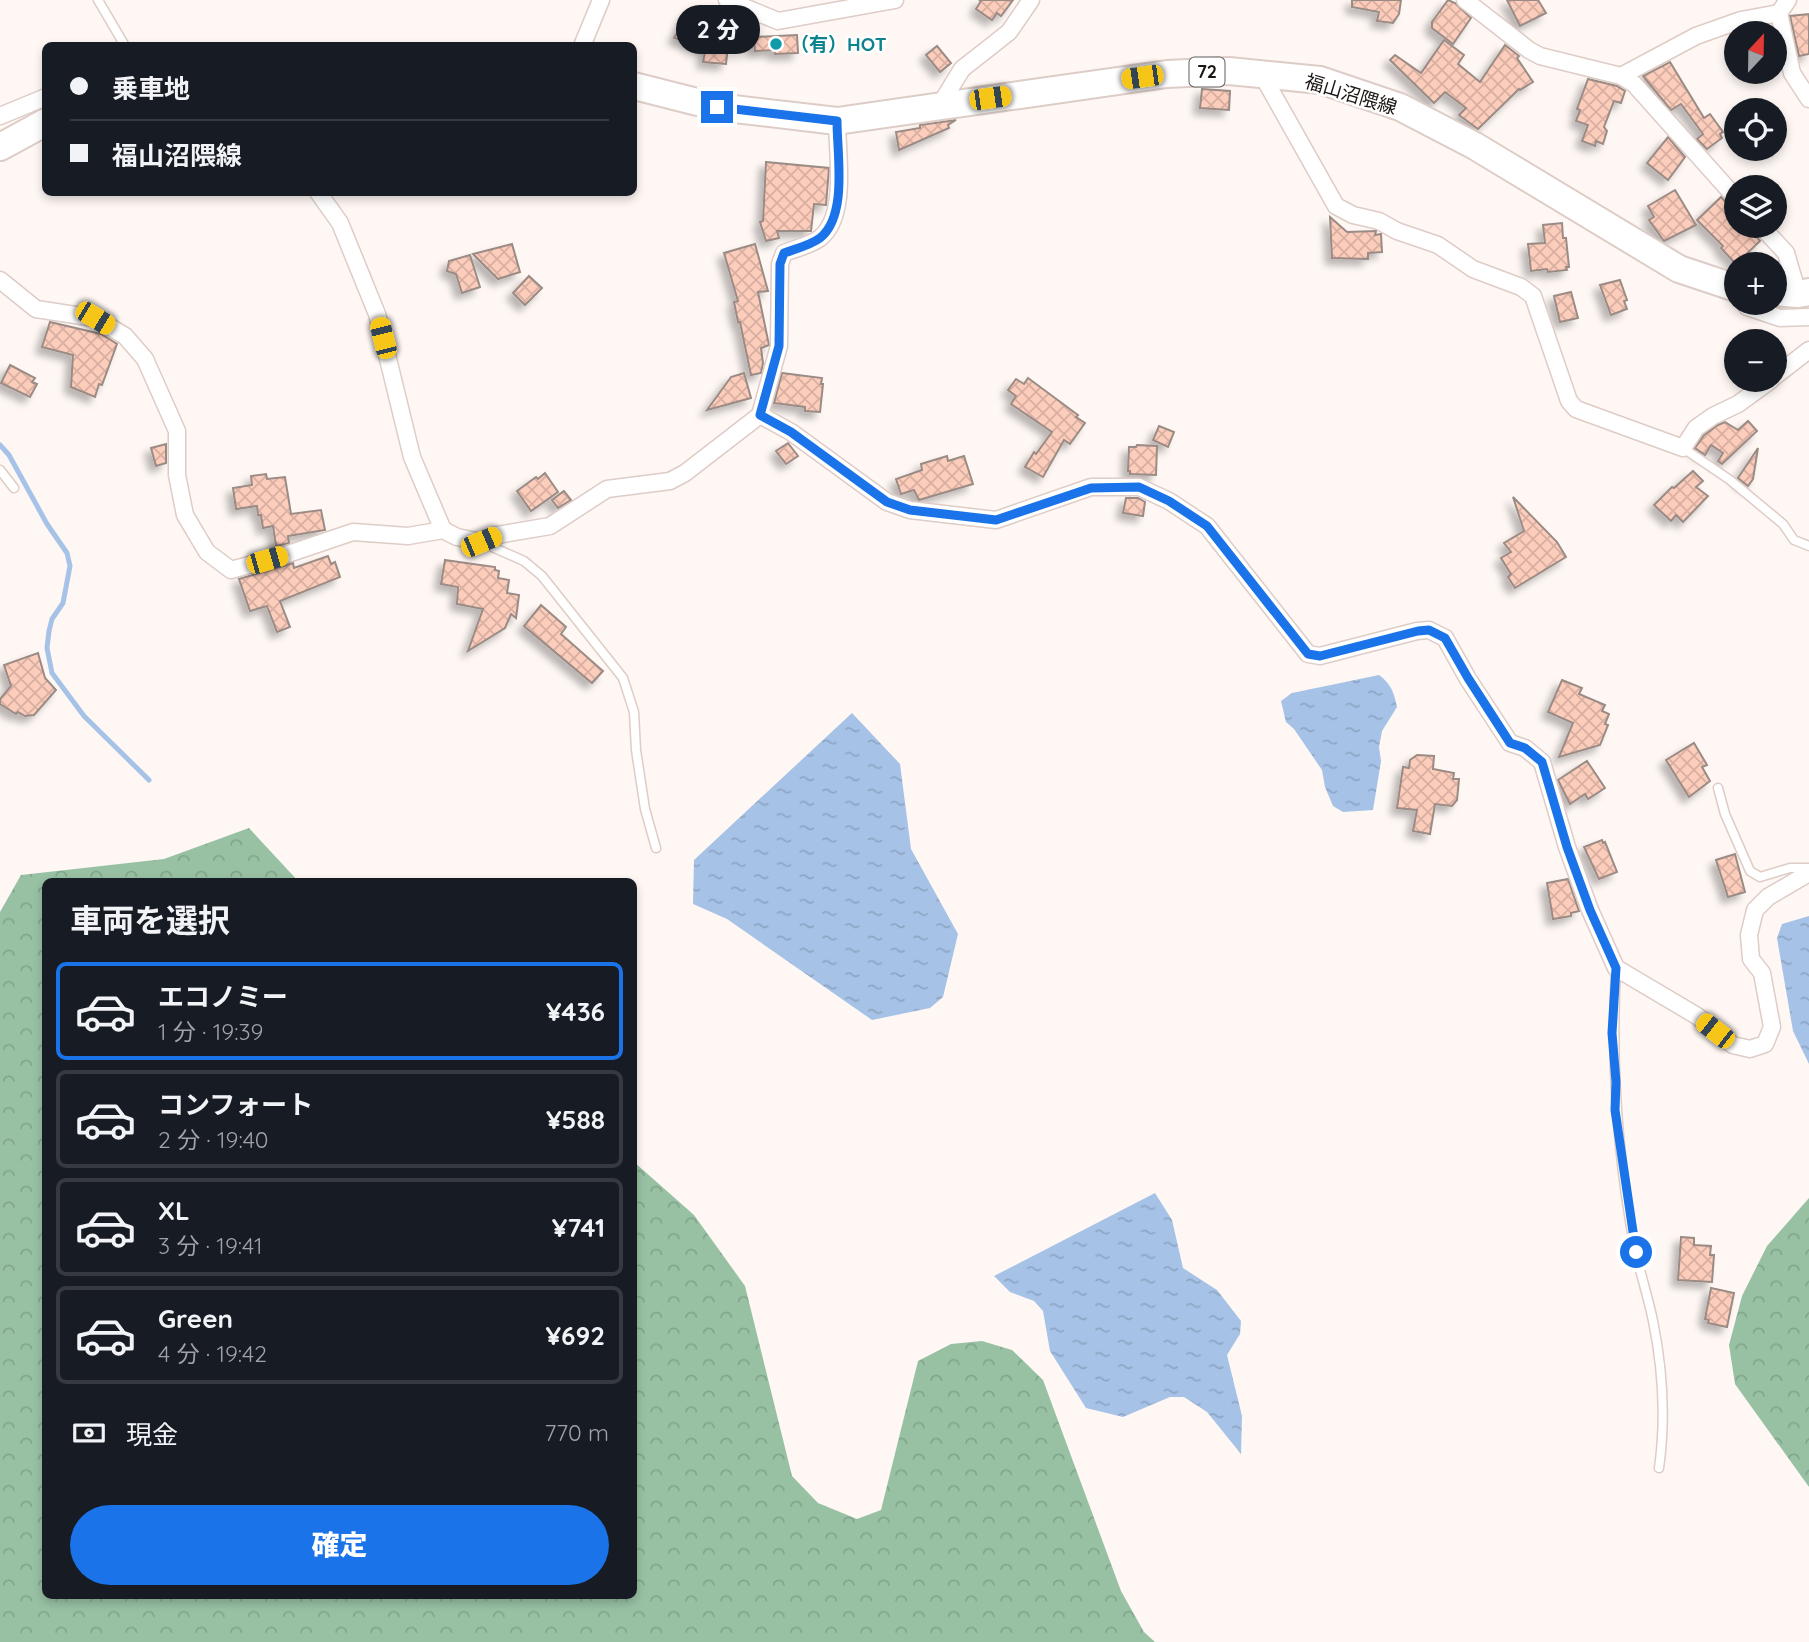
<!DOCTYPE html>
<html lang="ja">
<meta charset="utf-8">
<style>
body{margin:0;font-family:Quicksand,"Noto Sans JP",sans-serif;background:#242831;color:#f1f3f6;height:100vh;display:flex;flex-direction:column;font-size:26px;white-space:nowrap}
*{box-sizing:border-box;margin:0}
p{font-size:23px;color:#9ea1a6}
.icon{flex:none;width:38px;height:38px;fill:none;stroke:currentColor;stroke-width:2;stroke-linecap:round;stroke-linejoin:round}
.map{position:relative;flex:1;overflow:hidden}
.sheet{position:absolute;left:42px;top:878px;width:595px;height:721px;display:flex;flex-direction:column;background:#171b24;border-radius:10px;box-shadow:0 4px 10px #0003}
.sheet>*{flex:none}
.banner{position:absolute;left:42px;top:42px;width:595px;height:154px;border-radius:10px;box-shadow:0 4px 10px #0003;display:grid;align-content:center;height:154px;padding:0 28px;background:#171b24}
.needle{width:46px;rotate:22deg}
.controls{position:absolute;left:1724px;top:21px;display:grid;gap:14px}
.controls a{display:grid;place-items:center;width:63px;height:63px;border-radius:50%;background:#171b24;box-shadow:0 4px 10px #0003;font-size:35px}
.end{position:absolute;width:32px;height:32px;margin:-16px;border:9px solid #1a73e8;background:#fff;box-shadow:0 0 0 4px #fff}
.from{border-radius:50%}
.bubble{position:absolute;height:49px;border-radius:24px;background:#171b24;box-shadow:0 4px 10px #0003;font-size:23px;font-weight:800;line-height:49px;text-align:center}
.car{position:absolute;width:21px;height:42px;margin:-21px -10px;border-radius:9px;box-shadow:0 0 5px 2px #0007;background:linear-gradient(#f5c518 24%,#345 0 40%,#f5c518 0 76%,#345 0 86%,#f5c518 0)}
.banner b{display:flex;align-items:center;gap:24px;height:66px;font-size:26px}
.banner b+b{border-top:2px solid #363941}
.banner i{width:18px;height:18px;background:#f1f3f6}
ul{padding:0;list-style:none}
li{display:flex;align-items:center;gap:21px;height:98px;margin:0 14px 10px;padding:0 14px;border:4px solid #363941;border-radius:10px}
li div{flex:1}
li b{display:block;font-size:26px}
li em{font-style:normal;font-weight:800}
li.selected{border-color:#1a73e8}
li>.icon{width:63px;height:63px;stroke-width:1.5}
h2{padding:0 28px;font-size:32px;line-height:84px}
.pay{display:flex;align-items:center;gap:18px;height:77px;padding:0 28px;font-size:26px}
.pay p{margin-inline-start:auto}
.primary-button{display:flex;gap:14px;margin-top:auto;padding:14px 28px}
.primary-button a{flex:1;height:80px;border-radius:42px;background:#1a73e8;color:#fff;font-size:28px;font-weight:800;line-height:80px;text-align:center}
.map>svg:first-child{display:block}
.forest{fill:url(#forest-crowns)}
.water{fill:url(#water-ripples)}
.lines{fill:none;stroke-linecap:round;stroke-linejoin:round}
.stream{stroke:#a6c2e6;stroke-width:5}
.building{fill:url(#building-cross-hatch);stroke:#9b8b85;stroke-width:2;filter:url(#shadow)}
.lane-casing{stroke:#deccc6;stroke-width:11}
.street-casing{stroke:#deccc6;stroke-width:19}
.primary-casing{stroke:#deccc6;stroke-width:30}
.lane{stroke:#fff;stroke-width:8}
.street{stroke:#fff;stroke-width:16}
.primary{stroke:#fff;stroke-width:26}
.route{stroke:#1a73e8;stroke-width:9}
.culture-dot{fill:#0f9aa8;stroke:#fff;stroke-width:2.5}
.labels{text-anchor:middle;stroke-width:5;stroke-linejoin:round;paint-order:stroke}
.shield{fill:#fff;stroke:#5f5b5a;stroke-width:2}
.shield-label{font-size:18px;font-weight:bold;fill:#1b1513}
.culture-label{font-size:19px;font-weight:bold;fill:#0d838f;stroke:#fff;text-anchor:start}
.street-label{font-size:19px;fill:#1b1513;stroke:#fff}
</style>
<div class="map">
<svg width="1809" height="1642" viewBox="0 0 1809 1642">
<defs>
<pattern id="forest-crowns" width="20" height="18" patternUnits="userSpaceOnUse" patternTransform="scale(1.75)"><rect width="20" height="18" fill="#98c1a4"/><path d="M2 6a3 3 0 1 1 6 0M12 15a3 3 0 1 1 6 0" fill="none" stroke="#82a58c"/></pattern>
<pattern id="water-ripples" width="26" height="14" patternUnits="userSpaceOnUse" patternTransform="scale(1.75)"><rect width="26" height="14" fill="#a6c2e6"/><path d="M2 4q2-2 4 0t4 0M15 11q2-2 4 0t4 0" fill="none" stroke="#8ea6c4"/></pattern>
<pattern id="building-cross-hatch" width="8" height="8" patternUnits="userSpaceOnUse" patternTransform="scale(1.75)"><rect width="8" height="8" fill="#fdcdbc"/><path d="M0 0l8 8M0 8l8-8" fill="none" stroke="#d8afa1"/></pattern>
<filter id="shadow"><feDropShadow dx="-6" dy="6" stdDeviation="3.5" flood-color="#0004"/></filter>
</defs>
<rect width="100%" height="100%" fill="#fef7f4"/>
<g class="forest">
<path d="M249 828 299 882H46V1596H634V1162L694 1215 745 1286 792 1476 818 1503 857 1519 881 1510 918 1361 951 1344 982 1341 1012 1350 1043 1380 1121 1591 1144 1632 1155 1642H0V912L21 875 164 859Z"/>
<path d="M1809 1198V1487L1735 1384 1729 1345 1742 1296 1767 1246Z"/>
</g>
<g class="water">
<path d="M1379 675C1391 684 1394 692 1397 707L1382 731 1379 747 1381 761 1373 810 1343 812 1333 806 1325 787 1322 770 1294 729 1286 722 1281 701 1292 693Z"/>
<path d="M852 713 900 764 911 849 958 934 943 997 930 1008 872 1020 727 919 693 904 694 860Z"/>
<path d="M1809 916V1064L1793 1031 1777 938 1782 924Z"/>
<path d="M1155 1193 1172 1220 1183 1268 1217 1290 1241 1321 1240 1334 1227 1355 1242 1416 1241 1454 1207 1412 1184 1397H1170L1123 1417 1086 1408 1050 1351 1043 1311 1034 1301 1010 1292 994 1276Z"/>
</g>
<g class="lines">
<path class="stream" d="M0 445 9 455 47 524 67 553 70 566 63 603 52 619 49 631 47 648 52 673 84 716 149 780"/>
</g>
<g class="building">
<path d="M979 0H1013L1001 16 997 13 992 20 976 9 981 1Z"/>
<path d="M1352 0H1401L1399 14 1393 23 1377 21 1379 12 1352 7Z"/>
<path d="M1448 0 1455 3 1471 18 1453 44 1432 28V22Z"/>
<path d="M1507 0H1538L1546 13 1520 26Z"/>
<path d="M688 13 720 18V20L743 25 740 39 729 36 726 64 703 62 706 47 674 38Z"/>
<path d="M1809 14V54L1799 56 1790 16Z"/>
<path d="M797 35 798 53 775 54V50L755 51 754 37Z"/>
<path d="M1444 40 1464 55 1458 64 1480 82 1505 45 1519 56 1517 58 1533 82 1520 90 1519 89 1478 129 1459 115 1466 108 1445 92 1434 103 1390 60 1395 55 1421 73Z"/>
<path d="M937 46 951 63 940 72 926 55Z"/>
<path d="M1670 62 1704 118 1710 114 1723 132 1720 134 1722 138 1707 149 1697 139 1703 134 1681 104 1671 110 1643 76Z"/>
<path d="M1588 79 1617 86 1625 91 1621 103 1614 101 1604 127 1607 131 1603 144 1596 141 1595 146 1582 141 1588 125 1576 121 1580 110 1577 109Z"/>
<path d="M1202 89 1230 91 1229 110 1200 108Z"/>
<path d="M956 120 948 125 949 128 899 150 896 132 920 128V125Z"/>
<path d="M1668 137 1685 157 1668 180 1647 163Z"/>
<path d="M766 162 829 168 826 205 814 204 811 231H777L779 238 766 241 760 222 763 221Z"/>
<path d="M1675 190 1696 225 1664 241 1649 220 1654 217 1648 206Z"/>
<path d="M1721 197 1736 213V226H1748L1760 241 1736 264 1721 248 1723 246 1697 220Z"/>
<path d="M1330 217 1347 232 1376 231 1375 235 1381 234 1382 252 1368 253V259L1332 258Z"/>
<path d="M1562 223 1563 238H1566L1569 267H1566L1567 270 1548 272 1547 269 1531 271 1528 244 1545 243 1543 225Z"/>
<path d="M512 244 520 272 498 279 473 254Z"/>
<path d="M755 244 768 291 758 292 769 345 761 348 763 363 761 373 751 375 740 322H738L734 302 738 301 724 253Z"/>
<path d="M470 255 480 287 462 293 456 274 447 271 449 261Z"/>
<path d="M529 276 542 288 525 305 513 293Z"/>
<path d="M1620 280 1627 300 1624 301 1627 309 1611 315 1600 285Z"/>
<path d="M1571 292 1578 318 1560 322 1554 296Z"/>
<path d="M50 322 101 334 117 344 102 385 99 384 95 397 71 387 73 355 42 347Z"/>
<path d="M10 365 35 378 32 382 37 384 30 397 1 383Z"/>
<path d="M744 373 751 398 707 410 731 377Z"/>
<path d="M782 373 822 378 821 384H823L820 412 805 411V407L774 403Z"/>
<path d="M1028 378 1078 415 1076 417 1085 423 1070 444 1064 440 1043 477 1025 467 1034 452 1036 454 1052 432 1011 404 1016 396 1008 390 1016 379 1024 384Z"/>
<path d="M1748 421 1757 431 1722 464 1718 461 1723 453 1711 445 1705 455 1695 448 1704 435 1718 425 1725 422 1738 430Z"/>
<path d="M1159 426 1174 432 1168 447 1153 440Z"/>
<path d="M788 443 798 456 786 464 776 451Z"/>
<path d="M166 444V463L156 466 151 448Z"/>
<path d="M1137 445 1157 446 1156 475 1130 474V471H1128L1129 447H1136Z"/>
<path d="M1758 448 1753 479 1748 486 1738 478Z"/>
<path d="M947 456 948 461 964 456 973 484 919 500 914 490 901 494 896 479 922 470 921 464Z"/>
<path d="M1693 471 1703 481 1696 487 1708 496 1683 522 1676 515 1671 521 1654 505 1672 487 1674 488Z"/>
<path d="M545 473 558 492 531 511 517 491 536 477 538 479Z"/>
<path d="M266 474 267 479 285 477 291 514 321 510 325 530 288 536 289 543 276 546 273 526 263 528 261 515H258L257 506 236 509 233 488 252 485 251 476Z"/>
<path d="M564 491 571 500 558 508 552 500Z"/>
<path d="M1513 497 1557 542 1566 557 1515 588 1508 577 1511 574 1501 558 1511 552 1504 543 1524 531Z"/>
<path d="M1126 498H1138L1145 502 1143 516 1123 513Z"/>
<path d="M328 556 331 564 335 562 340 577 280 601 290 627 277 632 267 606 250 611 239 579 293 563 294 568Z"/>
<path d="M445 560 495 567V570L499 571 498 578 509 580 507 593 519 595 516 618 511 614 505 628 468 651 483 609 457 604 458 587 441 584Z"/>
<path d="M541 605 566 627 561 634 603 671 592 683 524 626Z"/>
<path d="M38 653 45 678 56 690 34 715 25 716 18 712 16 714 0 704V699L11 686 4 665Z"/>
<path d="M1562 680 1582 688 1579 694 1605 705 1602 711 1609 714 1605 724 1608 725 1600 745 1559 757 1573 723 1548 712Z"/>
<path d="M1694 743 1707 765 1702 767 1710 781 1689 797 1666 760Z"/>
<path d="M1417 755 1434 756 1433 769 1454 773 1453 779H1459L1457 800 1452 806 1435 804 1430 834 1413 831 1417 810 1397 808 1403 767 1409 768 1410 760Z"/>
<path d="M1587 761 1605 788 1588 799 1585 794 1570 804 1558 780Z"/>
<path d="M1602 840 1603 843 1605 842 1617 872 1599 879 1584 847Z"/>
<path d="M1735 854 1745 892 1728 897 1716 860Z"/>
<path d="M1568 879 1579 911 1571 913V916L1553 919 1547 883Z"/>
<path d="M1681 1237 1694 1238V1245L1711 1246 1710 1255H1714L1712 1282 1678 1280Z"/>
<path d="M1711 1288 1734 1293 1727 1327 1708 1323 1709 1320 1705 1319Z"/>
</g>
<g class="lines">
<defs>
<g id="lane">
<path d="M98 0 125 46"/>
<path d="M1683 448 1730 480 1783 524 1794 540 1809 546"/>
<path d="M0 470 14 488"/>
<path d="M481 542 524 561 542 576 623 678 634 712 636 750 645 809 656 848"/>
<path d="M1718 788 1725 814 1750 871 1760 877 1790 868H1809"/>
<path d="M1616 969C1611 1063 1617 1155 1635 1249 1640 1273 1648 1296 1653 1321 1663 1370 1666 1418 1659 1468"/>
</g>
<g id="street">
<path d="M727 0 778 21 895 0"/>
<path d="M1465 0 1529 50 1540 56 1621 76 1634 84 1736 198"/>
<path d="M1788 0 1779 13 1792 73 1809 99"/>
<path d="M582 46 601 0"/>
<path d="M1261 73 1336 206 1353 215 1379 221 1397 231 1438 245 1473 269 1521 287 1533 296 1569 401 1576 409 1683 448 1696 428 1713 416 1738 404 1771 380"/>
<path d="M1621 76 1696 36 1741 20 1779 13"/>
<path d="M940 105 962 69 1009 32 1031 0"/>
<path d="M0 116 46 97"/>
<path d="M837 121C837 154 848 216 820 238 811 245 794 249 784 253L780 264 779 346 760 415 791 432 887 502 910 510 996 520 1091 487H1139L1169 501 1207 526 1308 654 1320 656 1417 631 1429 630 1445 638 1468 679 1510 743 1525 748 1542 762 1567 847 1590 910 1616 968 1697 1016 1733 1045 1750 1049 1765 1044 1772 1027 1762 973 1751 959 1749 935 1755 910 1768 897 1809 873"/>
<path d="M318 192 340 223 377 314 412 457 443 530"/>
<path d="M1761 226 1786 253 1798 294"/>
<path d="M0 280 36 309 95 318 125 336 145 359 177 431V475L185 515 207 552 231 570 285 555 353 532 408 536 443 530 457 537 481 542 497 535 550 526 607 489 670 481 685 473 760 415"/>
<path d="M1745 303 1747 307 1780 318 1809 317"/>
<path d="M1774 377 1809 350"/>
</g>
<g id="primary">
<path d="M634 86 717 107 837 121 1167 74 1229 71 1320 80 1400 107 1475 146 1679 269 1736 288"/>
<path d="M0 147 46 122"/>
<path d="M1774 292 1798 294 1809 292"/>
</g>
</defs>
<use href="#lane" class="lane-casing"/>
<use href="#street" class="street-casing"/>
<use href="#primary" class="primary-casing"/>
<use href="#lane" class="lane"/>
<use href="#street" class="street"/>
<use href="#primary" class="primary"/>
</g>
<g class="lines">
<path class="route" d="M717 107 837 121C837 154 848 216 820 238 811 245 795 249 784 253L780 264 779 346 760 415 791 432 887 502 910 510 996 520 1091 488 1139 487 1169 501 1207 526 1308 654 1320 656 1418 631 1429 630 1445 638 1468 678 1510 743 1525 748 1542 762 1567 847 1590 910 1616 968 1612 1033 1616 1082 1615 1110 1636 1252"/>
</g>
<circle class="culture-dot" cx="776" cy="44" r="7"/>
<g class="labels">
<rect class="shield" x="1189.5" y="57.5" width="35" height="29" rx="5"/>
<g class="shield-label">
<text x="1207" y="78">72</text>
</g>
<g class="culture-label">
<text x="790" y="51">（有）HOT</text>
</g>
<g class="street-label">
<text transform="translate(1351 94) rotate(17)" y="7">福山沼隈線</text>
</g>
</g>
</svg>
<div class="controls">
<a><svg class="needle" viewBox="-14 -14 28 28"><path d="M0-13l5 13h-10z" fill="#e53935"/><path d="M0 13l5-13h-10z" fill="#9ea1a6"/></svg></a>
<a><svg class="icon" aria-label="locate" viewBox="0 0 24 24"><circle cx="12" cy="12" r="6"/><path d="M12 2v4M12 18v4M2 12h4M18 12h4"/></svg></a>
<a><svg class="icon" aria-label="layers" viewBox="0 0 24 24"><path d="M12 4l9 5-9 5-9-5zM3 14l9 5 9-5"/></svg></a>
<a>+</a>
<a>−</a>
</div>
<i class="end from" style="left:1636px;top:1252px"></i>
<i class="end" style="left:717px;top:107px"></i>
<div class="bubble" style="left:676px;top:5px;width:84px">2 分</div>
<i class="car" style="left:1142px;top:77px;rotate:262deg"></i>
<i class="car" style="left:990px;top:98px;rotate:82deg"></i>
<i class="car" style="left:95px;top:318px;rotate:121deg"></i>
<i class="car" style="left:383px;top:338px;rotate:346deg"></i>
<i class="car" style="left:481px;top:542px;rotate:67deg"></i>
<i class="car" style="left:267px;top:560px;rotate:74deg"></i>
<i class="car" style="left:1715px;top:1031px;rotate:308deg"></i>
<div class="banner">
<b><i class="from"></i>乗車地</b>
<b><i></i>福山沼隈線</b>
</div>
<section class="sheet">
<h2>車両を選択</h2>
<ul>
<li class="selected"><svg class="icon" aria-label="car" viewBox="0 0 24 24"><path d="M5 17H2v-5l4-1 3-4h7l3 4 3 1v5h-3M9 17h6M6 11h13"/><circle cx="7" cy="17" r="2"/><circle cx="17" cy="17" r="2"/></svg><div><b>エコノミー</b><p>1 分 · 19:39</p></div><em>¥436</em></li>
<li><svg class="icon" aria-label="car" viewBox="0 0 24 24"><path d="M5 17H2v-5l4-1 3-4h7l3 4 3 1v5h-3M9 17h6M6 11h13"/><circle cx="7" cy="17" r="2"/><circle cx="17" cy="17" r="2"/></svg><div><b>コンフォート</b><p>2 分 · 19:40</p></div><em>¥588</em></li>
<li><svg class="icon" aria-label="car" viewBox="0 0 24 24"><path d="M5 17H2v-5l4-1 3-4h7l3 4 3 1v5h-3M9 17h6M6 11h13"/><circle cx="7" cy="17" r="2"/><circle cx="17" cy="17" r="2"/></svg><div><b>XL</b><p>3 分 · 19:41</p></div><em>¥741</em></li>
<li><svg class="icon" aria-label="car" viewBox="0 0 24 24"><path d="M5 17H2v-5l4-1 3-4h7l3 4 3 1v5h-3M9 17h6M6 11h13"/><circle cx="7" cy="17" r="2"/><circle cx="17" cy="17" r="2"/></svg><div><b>Green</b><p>4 分 · 19:42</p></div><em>¥692</em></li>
</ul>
<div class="pay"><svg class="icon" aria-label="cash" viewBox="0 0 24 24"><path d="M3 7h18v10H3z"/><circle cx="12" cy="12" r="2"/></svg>現金<p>770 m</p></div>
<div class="primary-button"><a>確定</a></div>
</section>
</div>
